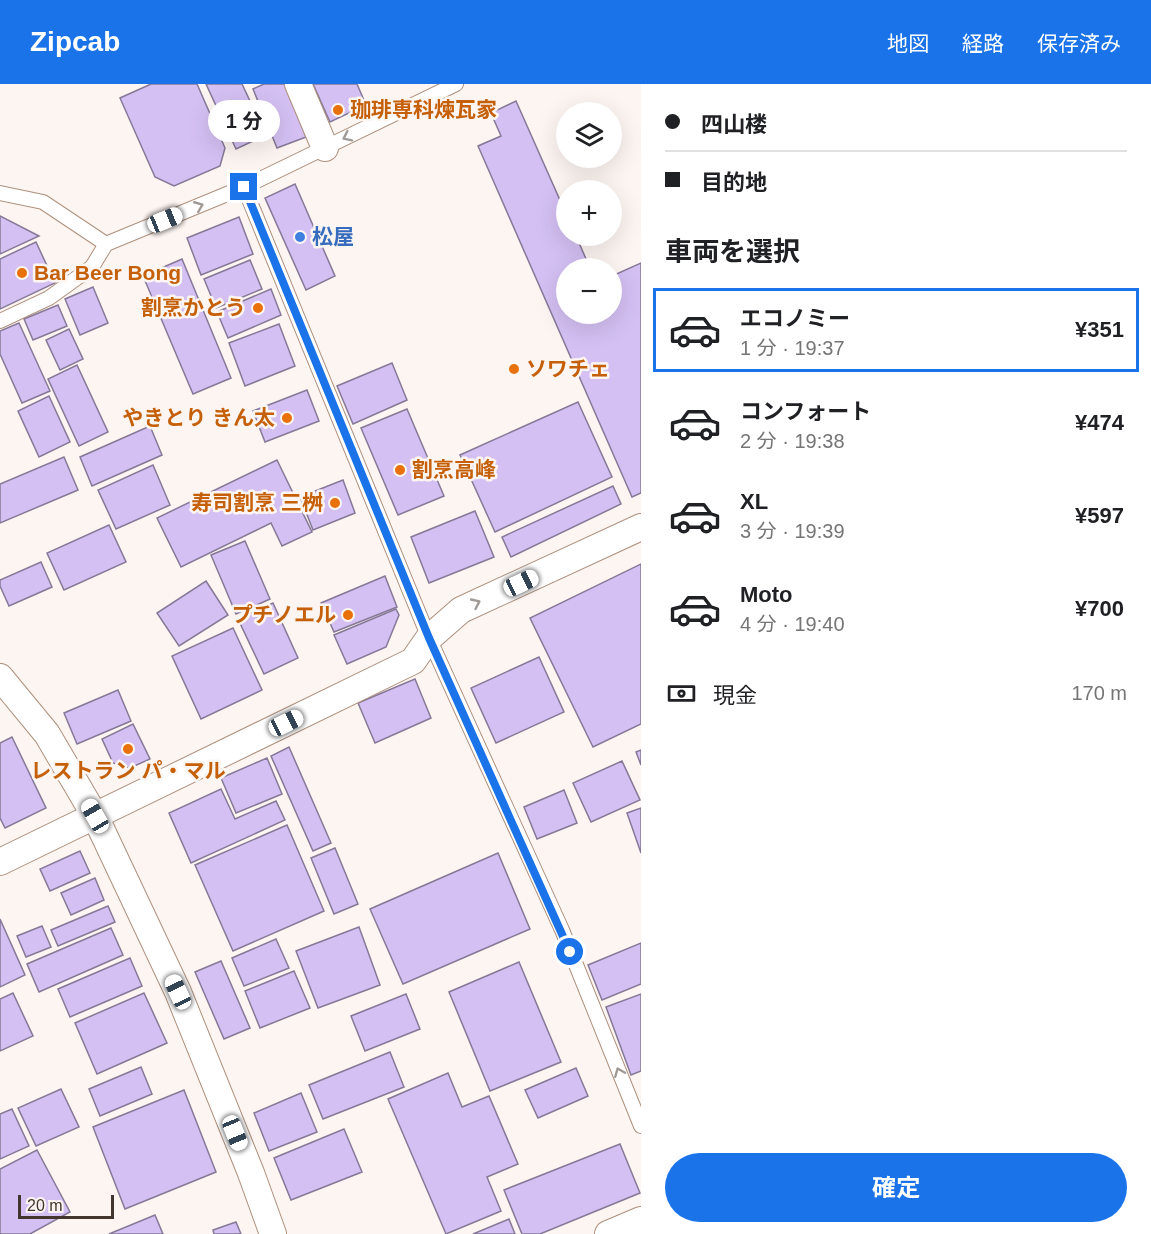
<!DOCTYPE html>
<html lang="ja">
<meta charset="utf-8">
<style>
body{margin:0;font-family:Helvetica,"Noto Sans JP",sans-serif;background:#f2f2f2;color:#202124;height:100vh;display:flex;flex-direction:column;font-size:22px;white-space:nowrap}
*{box-sizing:border-box;margin:0}
p{font-size:20px;color:#757577}
.icon{flex:none;width:33px;height:33px;fill:none;stroke:currentColor;stroke-width:2;stroke-linecap:round;stroke-linejoin:round}
.map{position:relative;flex:1;overflow:hidden}
.side{display:flex;flex-direction:column;background:#fff;width:510px}
.side>*{flex:none}
.hud{display:grid;align-content:center;height:132px;padding:0 24px;background:#fff}
.controls{position:absolute;left:556px;top:18px;display:grid;gap:12px}
.controls a{display:grid;place-items:center;width:66px;height:66px;border-radius:50%;background:#fff;box-shadow:0 6px 24px #0002;font-size:30px}
.scale{position:absolute;left:18px;bottom:15px;width:96px;box-sizing:border-box;padding-left:6px;border:3px solid #42352d;border-top:0;font-size:16px;line-height:21px;white-space:nowrap;color:#42352d;-webkit-text-stroke:4px #fcf5f1;paint-order:stroke}
.end{position:absolute;width:27px;height:27px;margin:-14px;border:8px solid #1a73e8;background:#fff;box-shadow:0 0 0 3px #fff}
.from{border-radius:50%}
.bubble{position:absolute;height:42px;border-radius:21px;background:#fff;box-shadow:0 6px 24px #0002;font-size:20px;font-weight:700;line-height:42px;text-align:center}
.car{position:absolute;width:18px;height:36px;margin:-18px -9px;border-radius:8px;box-shadow:0 0 4px 2px #0007;background:linear-gradient(#fff 24%,#345 0 40%,#fff 0 76%,#345 0 86%,#fff 0)}
.hud b{display:flex;align-items:center;gap:21px;height:57px;font-size:22px}
.hud b+b{border-top:2px solid #e0e0e0}
.hud i{width:15px;height:15px;background:#202124}
ul{padding:0;list-style:none}
li{display:flex;align-items:center;gap:18px;height:84px;margin:0 12px 9px;padding:0 12px;border:3px solid transparent;border-radius:0px}
li div{flex:1}
li b{display:block;font-size:22px}
li em{font-style:normal;font-weight:700}
li.selected{border-color:#1a73e8}
li>.icon{width:54px;height:54px;stroke-width:1.5}
h2{padding:0 24px;font-size:27px;line-height:72px}
.pay{display:flex;align-items:center;gap:15px;height:66px;padding:0 24px;font-size:22px}
.pay p{margin-inline-start:auto}
.action{display:flex;gap:12px;margin-top:auto;padding:12px 24px}
.action a{flex:1;height:69px;border-radius:36px;background:#1a73e8;color:#fff;font-size:24px;font-weight:700;line-height:69px;text-align:center}
header{display:flex;align-items:center;gap:36px;box-sizing:border-box;height:84px;padding:0 30px;background:#1a73e8;color:#fff}
header strong{font-size:28px}
nav{display:flex;gap:33px;margin-inline-start:auto;font-size:21px}
main{display:flex;flex:1;min-height:0}
.map>svg:first-child{display:block}
.building{fill:#d4c0f3;stroke:#857997;stroke-width:1.5}
.lines{fill:none;stroke-linecap:round;stroke-linejoin:round}
.lane-casing{stroke:#ae907d;stroke-width:16}
.street-casing{stroke:#ae907d;stroke-width:28}
.lane{stroke:#fff;stroke-width:14}
.street{stroke:#fff;stroke-width:26}
.oneway{stroke:#a09a96}
.route{stroke:#1a73e8;stroke-width:8}
.food-dot{fill:#e8710a;stroke:#fcf5f1;stroke-width:2}
.shop-dot{fill:#3f7fe0;stroke:#fcf5f1;stroke-width:2}
.labels{text-anchor:middle;stroke-width:5;stroke-linejoin:round;paint-order:stroke}
.food-label{font-size:21px;font-weight:bold;fill:#c56008;stroke:#fcf5f1;text-anchor:start}
.shop-label{font-size:21px;font-weight:bold;fill:#366cbe;stroke:#fcf5f1;text-anchor:start}
</style>
<header>
<strong>Zipcab</strong>
<nav><a>地図</a><a>経路</a><a>保存済み</a></nav>
</header>
<main>
<div class="map">
<svg width="641" height="1150" viewBox="0 0 641 1150">
<rect width="100%" height="100%" fill="#fcf5f1"/>
<g class="building">
<path d="M151 0H197L225 64 220 82 174 102 155 93 120 14Z"/>
<path d="M206 0H242L266 51 236 65Z"/>
<path d="M264 0H285L306 53 277 64 253 5Z"/>
<path d="M313 0H357L366 21 330 38Z"/>
<path d="M516 17 567 132V152H576L590 184H567V230H612V192L641 179V409L632 413 478 62 501 52 491 29Z"/>
<path d="M295 100 335 192 306 206 265 114Z"/>
<path d="M0 132 39 152 0 170Z"/>
<path d="M239 133 253 170 201 191 187 154Z"/>
<path d="M36 158 55 199 0 225V175Z"/>
<path d="M182 175 231 294 193 310 143 192Z"/>
<path d="M250 176 262 205 216 224 204 195Z"/>
<path d="M93 203 108 239 80 251 65 215Z"/>
<path d="M271 205 281 231 228 254 217 228Z"/>
<path d="M58 221 67 242 33 256 24 235Z"/>
<path d="M19 239 50 307 22 319 0 270V247Z"/>
<path d="M279 240 295 282 245 302 229 259Z"/>
<path d="M69 245 83 275 60 286 46 256Z"/>
<path d="M392 279 407 316 353 340 337 302Z"/>
<path d="M77 281 108 348 79 362 48 295Z"/>
<path d="M307 306 319 337 265 358 253 327Z"/>
<path d="M49 312 70 358 39 373 18 327Z"/>
<path d="M578 318 612 393 495 448 460 371Z"/>
<path d="M407 325 444 412 398 431 361 344Z"/>
<path d="M150 342 162 371 92 402 80 373Z"/>
<path d="M64 373 78 406 0 439V400Z"/>
<path d="M277 376 312 448 282 462 271 439 181 483 157 434Z"/>
<path d="M153 381 170 421 116 445 98 406Z"/>
<path d="M343 396 355 429 313 446 300 413Z"/>
<path d="M613 402 621 420 511 473 502 453Z"/>
<path d="M475 427 494 473 429 499 411 453Z"/>
<path d="M109 441 126 478 64 506 47 469Z"/>
<path d="M245 457 270 515 236 530 211 471Z"/>
<path d="M41 478 52 503 9 522 0 502V496Z"/>
<path d="M641 480V640L593 663 530 534Z"/>
<path d="M385 492 397 523 334 548 321 519Z"/>
<path d="M206 497 228 531 179 562 157 529Z"/>
<path d="M273 519 298 574 264 590 238 535Z"/>
<path d="M396 525 399 531 386 563 347 580 334 551Z"/>
<path d="M233 544 262 606 201 635 172 572Z"/>
<path d="M539 573 564 628 496 659 471 604Z"/>
<path d="M415 595 431 634 375 659 358 619Z"/>
<path d="M118 606 131 637 77 660 64 629Z"/>
<path d="M133 640 150 675 130 684 113 679 102 655Z"/>
<path d="M12 653 46 724 5 744 0 734V659Z"/>
<path d="M289 663 331 759 313 767 271 672Z"/>
<path d="M641 666V681L636 668Z"/>
<path d="M267 674 282 710 236 729 221 694Z"/>
<path d="M622 677 640 716 591 738 573 699Z"/>
<path d="M221 705 235 735 276 717 285 736 191 779 169 729Z"/>
<path d="M564 706 577 739 537 755 524 723Z"/>
<path d="M641 724V769L627 729Z"/>
<path d="M287 741 324 827 233 867 195 781Z"/>
<path d="M335 764 358 820 334 830 311 774Z"/>
<path d="M80 767 90 789 50 807 40 785Z"/>
<path d="M498 769 530 845 403 900 370 825Z"/>
<path d="M95 794 104 816 71 831 61 809Z"/>
<path d="M108 822 115 838 58 862 51 846Z"/>
<path d="M0 835 25 891 0 903Z"/>
<path d="M42 842 51 863 26 873 17 852Z"/>
<path d="M359 843 380 901 318 924 296 867Z"/>
<path d="M111 844 123 871 39 908 27 880Z"/>
<path d="M276 855 289 884 244 902 232 874Z"/>
<path d="M641 859V900L602 916 588 881Z"/>
<path d="M130 874 142 902 70 933 58 905Z"/>
<path d="M221 877 250 944 224 955 195 888Z"/>
<path d="M519 878 561 978 490 1007 449 908Z"/>
<path d="M294 887 310 924 260 944 245 907Z"/>
<path d="M13 909 33 952 0 967V915Z"/>
<path d="M144 909 167 959 97 990 75 939Z"/>
<path d="M406 910 420 945 365 967 351 932Z"/>
<path d="M641 910V987L631 991 606 923Z"/>
<path d="M390 968 404 1003 323 1035 309 1001Z"/>
<path d="M141 983 152 1010 100 1032 89 1005Z"/>
<path d="M576 984 588 1012 538 1034 525 1006Z"/>
<path d="M448 989 462 1023 489 1012 518 1080 487 1093 501 1127 446 1150 388 1015Z"/>
<path d="M61 1005 79 1043 36 1062 18 1024Z"/>
<path d="M184 1006 216 1088 125 1125 93 1043Z"/>
<path d="M301 1009 317 1048 269 1067 254 1029Z"/>
<path d="M12 1025 29 1062 0 1075V1030Z"/>
<path d="M344 1045 362 1088 291 1116 274 1074Z"/>
<path d="M620 1060 640 1109 540 1150H522L504 1106Z"/>
<path d="M37 1066 70 1128 30 1150H0V1085Z"/>
<path d="M155 1131 163 1150H109Z"/>
<path d="M509 1135 515 1150H473Z"/>
<path d="M236 1138 241 1150H214L213 1146Z"/>
</g>
<g class="lines">
<defs>
<g id="lane">
<path d="M244 103 429 554 562 846 641 1042"/>
<path d="M0 109 43 118 106 160"/>
<path d="M0 237 49 214 92 183 106 160 244 103 456 0"/>
</g>
<g id="street">
<path d="M298 0 325 64"/>
<path d="M0 593 47 650 95 732 178 908 251 1089 273 1150"/>
<path d="M0 778 413 577 429 554 461 526 641 443"/>
<path d="M608 1150 641 1136"/>
</g>
</defs>
<use href="#lane" class="lane-casing"/>
<use href="#street" class="street-casing"/>
<use href="#lane" class="lane"/>
<use href="#street" class="street"/>
</g>
<defs><path id="oneway-chevron" d="M-2-3.5L2.5 0L-2 3.5" fill="none" stroke-width="1.6" stroke-linecap="round" stroke-linejoin="round" transform="scale(1.5)"/></defs>
<g class="oneway">
<use href="#oneway-chevron" transform="translate(347 53) rotate(154)"/>
<use href="#oneway-chevron" transform="translate(199 122) rotate(-22)"/>
<use href="#oneway-chevron" transform="translate(476 519) rotate(-25)"/>
<use href="#oneway-chevron" transform="translate(619 988) rotate(-112)"/>
</g>
<g class="lines">
<path class="route" d="M244 103 429 554 570 868"/>
</g>
<g class="food-dot">
<circle cx="338" cy="26" r="6"/>
<circle cx="22" cy="189" r="6"/>
<circle cx="258" cy="224" r="6"/>
<circle cx="514" cy="285" r="6"/>
<circle cx="287" cy="334" r="6"/>
<circle cx="400" cy="386" r="6"/>
<circle cx="335" cy="419" r="6"/>
<circle cx="348" cy="531" r="6"/>
<circle cx="128" cy="665" r="6"/>
</g>
<circle class="shop-dot" cx="300" cy="153" r="6"/>
<g class="labels">
<g class="food-label">
<text x="350" y="33">珈琲専科煉瓦家</text>
<text x="34" y="196">Bar Beer Bong</text>
<text x="246" y="231" text-anchor="end">割烹かとう</text>
<text x="526" y="292">ソワチェ</text>
<text x="275" y="341" text-anchor="end">やきとり きん太</text>
<text x="412" y="393">割烹高峰</text>
<text x="323" y="426" text-anchor="end">寿司割烹 三桝</text>
<text x="336" y="538" text-anchor="end">プチノエル</text>
<text x="128" y="694" text-anchor="middle">レストラン パ・マル</text>
</g>
<g class="shop-label">
<text x="312" y="160">松屋</text>
</g>
</g>
</svg>
<div class="controls">
<a><svg class="icon" aria-label="layers" viewBox="0 0 24 24"><path d="M12 4l9 5-9 5-9-5zM3 14l9 5 9-5"/></svg></a>
<a>+</a>
<a>−</a>
</div>
<div class="scale">20 m</div>
<i class="end from" style="left:570px;top:868px"></i>
<i class="end" style="left:244px;top:103px"></i>
<div class="bubble" style="left:208px;top:16px;width:72px">1 分</div>
<i class="car" style="left:165px;top:136px;rotate:68deg"></i>
<i class="car" style="left:521px;top:499px;rotate:65deg"></i>
<i class="car" style="left:286px;top:639px;rotate:64deg"></i>
<i class="car" style="left:95px;top:732px;rotate:330deg"></i>
<i class="car" style="left:178px;top:908px;rotate:335deg"></i>
<i class="car" style="left:235px;top:1049px;rotate:158deg"></i>
</div>
<section class="side">
<div class="hud">
<b><i class="from"></i>四山楼</b>
<b><i></i>目的地</b>
</div>
<h2>車両を選択</h2>
<ul>
<li class="selected"><svg class="icon" aria-label="car" viewBox="0 0 24 24"><path d="M5 17H2v-5l4-1 3-4h7l3 4 3 1v5h-3M9 17h6M6 11h13"/><circle cx="7" cy="17" r="2"/><circle cx="17" cy="17" r="2"/></svg><div><b>エコノミー</b><p>1 分 · 19:37</p></div><em>¥351</em></li>
<li><svg class="icon" aria-label="car" viewBox="0 0 24 24"><path d="M5 17H2v-5l4-1 3-4h7l3 4 3 1v5h-3M9 17h6M6 11h13"/><circle cx="7" cy="17" r="2"/><circle cx="17" cy="17" r="2"/></svg><div><b>コンフォート</b><p>2 分 · 19:38</p></div><em>¥474</em></li>
<li><svg class="icon" aria-label="car" viewBox="0 0 24 24"><path d="M5 17H2v-5l4-1 3-4h7l3 4 3 1v5h-3M9 17h6M6 11h13"/><circle cx="7" cy="17" r="2"/><circle cx="17" cy="17" r="2"/></svg><div><b>XL</b><p>3 分 · 19:39</p></div><em>¥597</em></li>
<li><svg class="icon" aria-label="car" viewBox="0 0 24 24"><path d="M5 17H2v-5l4-1 3-4h7l3 4 3 1v5h-3M9 17h6M6 11h13"/><circle cx="7" cy="17" r="2"/><circle cx="17" cy="17" r="2"/></svg><div><b>Moto</b><p>4 分 · 19:40</p></div><em>¥700</em></li>
</ul>
<div class="pay"><svg class="icon" aria-label="cash" viewBox="0 0 24 24"><path d="M3 7h18v10H3z"/><circle cx="12" cy="12" r="2"/></svg>現金<p>170 m</p></div>
<div class="action"><a>確定</a></div>
</section>
</main>
